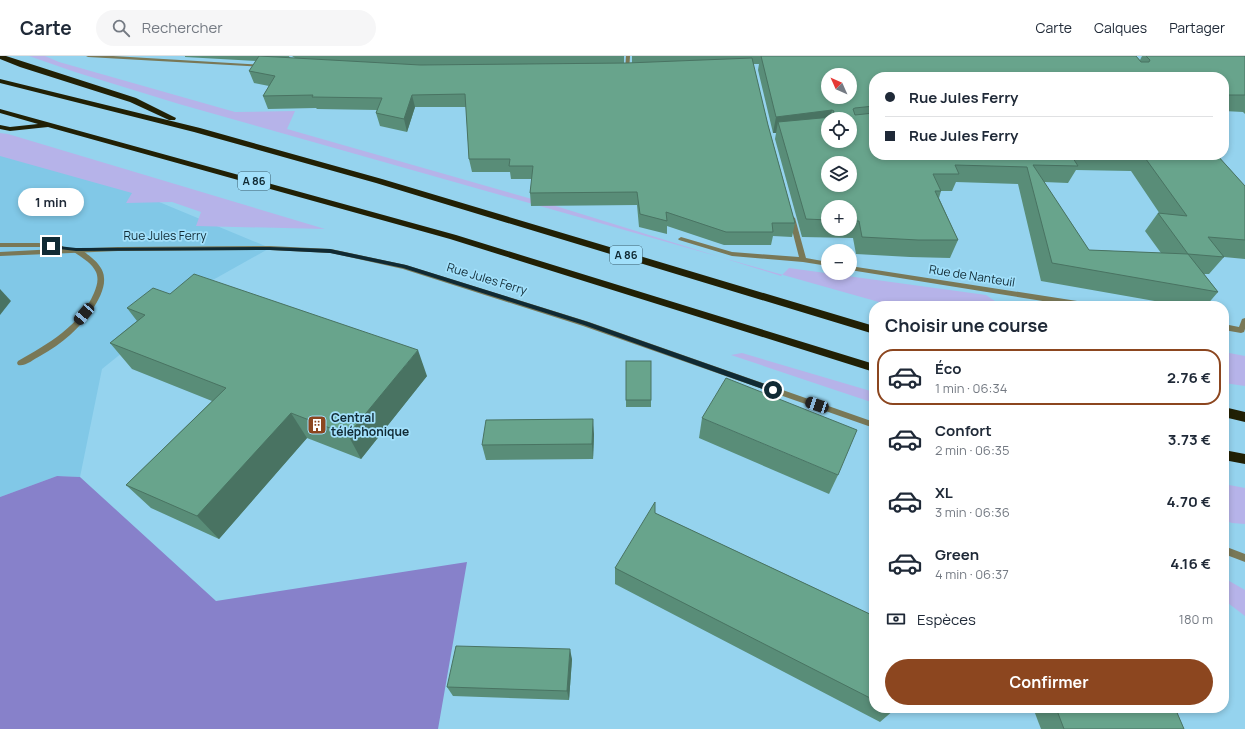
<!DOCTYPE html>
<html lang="fr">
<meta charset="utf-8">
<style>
body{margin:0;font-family:Manrope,sans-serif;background:#f6f6f7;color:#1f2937;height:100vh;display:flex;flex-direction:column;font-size:15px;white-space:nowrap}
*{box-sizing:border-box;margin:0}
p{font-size:13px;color:#747a83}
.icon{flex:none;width:22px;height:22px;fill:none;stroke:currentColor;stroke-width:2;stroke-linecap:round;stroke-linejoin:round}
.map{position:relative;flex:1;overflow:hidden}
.panel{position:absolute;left:869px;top:245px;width:360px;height:412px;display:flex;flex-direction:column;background:#fff;border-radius:16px;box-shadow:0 2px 6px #0003}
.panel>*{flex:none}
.hud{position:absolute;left:869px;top:16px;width:360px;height:88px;border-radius:16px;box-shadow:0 2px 6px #0003;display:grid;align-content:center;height:88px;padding:0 16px;background:#fff}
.needle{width:26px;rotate:315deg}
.controls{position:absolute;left:821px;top:12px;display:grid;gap:8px}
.controls a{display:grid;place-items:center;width:36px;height:36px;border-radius:50%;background:#fff;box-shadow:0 2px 6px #0003;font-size:20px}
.end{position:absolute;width:18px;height:18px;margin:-9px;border:5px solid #102a34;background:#fff;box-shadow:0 0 0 2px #fff}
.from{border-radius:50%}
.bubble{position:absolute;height:28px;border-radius:14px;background:#fff;box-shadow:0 2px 6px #0003;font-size:13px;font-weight:700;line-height:28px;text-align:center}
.car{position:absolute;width:12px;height:24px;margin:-12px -6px;border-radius:5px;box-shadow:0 0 3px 1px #0007;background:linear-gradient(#222 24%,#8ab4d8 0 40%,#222 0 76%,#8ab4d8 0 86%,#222 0)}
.hud b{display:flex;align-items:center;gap:14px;height:38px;font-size:15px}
.hud b+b{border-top:1px solid #e0e1e3}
.hud i{width:10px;height:10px;background:#1f2937}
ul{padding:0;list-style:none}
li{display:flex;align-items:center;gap:12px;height:56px;margin:0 8px 6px;padding:0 8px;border:2px solid transparent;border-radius:16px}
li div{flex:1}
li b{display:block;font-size:15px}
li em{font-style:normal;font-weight:700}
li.selected{border-color:#8c461f}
li>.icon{width:36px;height:36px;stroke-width:1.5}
h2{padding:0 16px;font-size:18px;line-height:48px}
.pay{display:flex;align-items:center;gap:10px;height:44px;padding:0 16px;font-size:15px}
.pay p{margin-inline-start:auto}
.primary-button{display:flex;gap:8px;margin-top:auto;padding:8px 16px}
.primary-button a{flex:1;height:46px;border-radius:24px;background:#8c461f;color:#fff;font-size:16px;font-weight:700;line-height:46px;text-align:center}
header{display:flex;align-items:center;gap:24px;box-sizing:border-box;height:56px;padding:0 20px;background:#fff;border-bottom:1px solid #e0e1e3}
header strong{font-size:19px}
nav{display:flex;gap:22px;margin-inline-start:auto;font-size:14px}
.search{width:280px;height:36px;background:#f6f6f7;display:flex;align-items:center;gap:10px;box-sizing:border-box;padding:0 14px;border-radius:22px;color:#747a83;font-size:15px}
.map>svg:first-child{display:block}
.built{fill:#81c8e7}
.green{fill:#b6b3e9}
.forest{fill:#8781ca}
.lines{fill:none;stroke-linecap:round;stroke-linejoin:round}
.minor{fill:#797857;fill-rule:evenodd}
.tertiary{fill:#797857;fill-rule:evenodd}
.motorway{fill:#212005;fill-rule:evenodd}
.wall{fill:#598d78;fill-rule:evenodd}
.shaded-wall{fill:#497362}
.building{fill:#68a48c;stroke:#497362;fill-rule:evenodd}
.route{fill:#102a34}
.labels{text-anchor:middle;stroke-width:3.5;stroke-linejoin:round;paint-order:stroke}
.shield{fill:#a2e0fb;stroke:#3c6170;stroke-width:1}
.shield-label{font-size:11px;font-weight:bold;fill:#102a34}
.street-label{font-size:12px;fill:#102a34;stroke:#a2e0fb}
.poi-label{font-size:12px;font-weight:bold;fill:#102a34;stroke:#a2e0fb;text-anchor:start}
</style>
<header>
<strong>Carte</strong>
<div class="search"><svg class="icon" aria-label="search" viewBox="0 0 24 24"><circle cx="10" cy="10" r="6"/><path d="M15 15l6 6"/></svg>Rechercher</div>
<nav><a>Carte</a><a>Calques</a><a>Partager</a></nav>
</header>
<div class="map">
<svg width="1245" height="673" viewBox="0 0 1245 673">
<rect width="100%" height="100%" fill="#95d3ee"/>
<path class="built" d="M0 94 111 126 270 192 211 225 102 313 80 421 57 420 0 441Z"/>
<g class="green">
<path d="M29 0H45L59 6 235 56 295 55 287 73 546 147 781 220 789 212 986 239 1002 250H893L179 48 75 16Z"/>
<path d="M0 77 8 78 325 173 196 170 201 156 172 146 126 147 132 137 0 100Z"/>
<path d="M1224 296 1245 300V330L1224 327Z"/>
<path d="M742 297 874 336V347L731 299Z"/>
<path d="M1224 428 1245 432V468L1232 467 1224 464Z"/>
<path d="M1224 522 1245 534V560L1224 544Z"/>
</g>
<path class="forest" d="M57 420 80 421 216 545 467 506 438 673H0V441Z"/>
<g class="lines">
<g class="minor">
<path d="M86 0H113L263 9 265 10 263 11 88 1Z"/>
<path d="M626 0H630L629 17 627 18 625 17Z"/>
<path d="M792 160 795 162 806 202 828 206V210L803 206 732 200 679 184 678 183 681 181 732 196 799 201 789 162Z"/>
<path d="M74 192C80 191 87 198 92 202 98 207 104 214 104 222 106 240 83 268 70 279 61 287 51 294 40 300 34 303 25 311 18 309L17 307 18 305C48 288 80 270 94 237 97 230 99 223 96 216 92 207 81 201 74 196Z"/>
<path d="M850 210 1090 247 1094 250H1074L850 214Z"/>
<path d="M1245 262V273L1244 276 1241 277 1224 274V268L1239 271 1242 263Z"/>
</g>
<g class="tertiary">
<path d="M0 187H39L61 190H63L64 193 118 191 270 190 331 193 406 209 589 266 874 366V372L583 270 403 213 331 197 270 194 118 195 0 200V196L56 193 39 191H0Z"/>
<path d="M1224 490 1245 498V506L1224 498Z"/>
</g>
<g class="motorway">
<path d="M0 0H6L136 42 176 62 175 64H169L130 46 20 11 0 3Z"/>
<path d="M0 23 200 72 382 123 874 270V278L376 127 194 76 0 27Z"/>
<path d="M0 53 456 179 874 308V316L450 183 48 71 10 75 0 73V69L10 71 38 68 0 57Z"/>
<path d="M1224 351 1245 356V366L1224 361Z"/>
<path d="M1224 394 1245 398V408L1224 404Z"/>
</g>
</g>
<g class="wall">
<path d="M185 0H289L290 2H295L292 0H624V7H632V0H1136L1140 4 1142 0H1245V58L1243 56 1224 55V21H874V99H1217L1245 130V203L1224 201 1209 218H1204L1218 236 1206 250H1183L1041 225 1018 128 956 126 952 135H941L939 142 958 184 950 202 910 201 856 198 853 182 802 181 775 83 776 77H773L758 14 759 8H753L768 69 795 167 792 181 773 180 771 189H724L667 170V178L639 171 637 149 531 150 530 137 532 123H511L510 116H472L469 103 466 51H415L407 76 380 70 376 57 377 54 317 53 316 52 268 53 263 40 269 30 254 27 249 15 256 5 185 1ZM1076 114 1131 115 1160 158 1158 157 1145 175 1161 197 1089 194 1044 126 1068 127ZM828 151H850V173H828Z"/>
<path d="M127 252 427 320 361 403 307 382 219 483 151 452 126 429 212 345 132 313 110 287 137 265Z"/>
<path d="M626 305 651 344V351H626Z"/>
<path d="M702 362 838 419 829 438 699 382Z"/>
<path d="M594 378 593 403 486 404 482 389Z"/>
<path d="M655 457 874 560V652H894V654L880 666 615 528V512Z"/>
<path d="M572 603 569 644 453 640 447 631Z"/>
<path d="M1033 652H1175L1184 673H1041Z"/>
</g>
<g class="shaded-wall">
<path d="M412 39 415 51 407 76 404 63Z"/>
<path d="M832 54 830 63 778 66 776 77H773L776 61Z"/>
<path d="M0 233 11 245 0 259Z"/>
<path d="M418 294 427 320 361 403 348 379Z"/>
<path d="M291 357 307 382 219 483 197 460Z"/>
<path d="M593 363 594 378 593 403 592 388Z"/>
<path d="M570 593 572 603 569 644 567 635Z"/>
</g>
<g class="building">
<path d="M259 0 420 9 627 7 752 2 768 69 795 167H772L773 176H726L666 156 667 165 640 158 637 136 530 137 533 110H509L510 103H469L465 38 412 39 404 63 376 57 382 42 312 41 313 39 263 40 275 20 249 15Z"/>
<path d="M761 0H1136L1141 6H1149L1150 4 1146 0H1245V39H1224V21H874V50L855 52 853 53 855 59 874 57V99H1071L1078 110 1033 109 1089 194 1188 198 1218 236 1052 207 1027 111 955 109 959 118H933L941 135H935L958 184H918L862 181 859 165H850V151H828V164L806 163 778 66 832 61 834 55 832 54 776 61ZM828 19H850V41H828ZM828 63H850V85H828ZM828 107H850V129H828Z"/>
<path d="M1143 99H1217L1245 130V184L1208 181 1224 201 1188 198 1158 157 1187 160Z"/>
<path d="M194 218 418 294 348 379 291 357 197 460 126 429 226 332 110 287 145 259 127 252 153 232 170 238Z"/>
<rect x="626" y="305" width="25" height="39"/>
<path d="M726 322 857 374 838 419 702 362Z"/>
<path d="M593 363 592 388 482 389 486 364Z"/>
<path d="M655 446V457L874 560V644L615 512Z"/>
<path d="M456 590 570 593 567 635 447 631Z"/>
<path d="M1056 652H1175L1184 673H1064Z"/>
</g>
<path class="route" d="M49 189 76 192 270 191 330 193 406 209 537 250 588 266 776 332 777 334 773 336H771L584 269 533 253 403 212 330 197 270 194 76 195 51 192H49Z"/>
<defs>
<symbol id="building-square" viewBox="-11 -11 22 22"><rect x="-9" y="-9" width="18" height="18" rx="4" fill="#8c461f" stroke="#a2e0fb"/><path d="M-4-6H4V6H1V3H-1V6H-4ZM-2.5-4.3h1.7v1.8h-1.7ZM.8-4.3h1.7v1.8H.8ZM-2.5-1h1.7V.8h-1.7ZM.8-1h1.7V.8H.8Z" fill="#fff"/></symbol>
</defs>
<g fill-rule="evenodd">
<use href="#building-square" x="306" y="358" width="22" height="22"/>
</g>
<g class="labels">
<g class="shield">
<rect x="238" y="116" width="32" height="18" rx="3"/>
<rect x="610" y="190" width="32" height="18" rx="3"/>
</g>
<g class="shield-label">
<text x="254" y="129">A 86</text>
<text x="626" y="203">A 86</text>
</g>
<g class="street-label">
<text x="165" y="184">Rue Jules Ferry</text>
<text transform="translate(972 220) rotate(9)" y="4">Rue de Nanteuil</text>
<text transform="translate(487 223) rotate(17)" y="4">Rue Jules Ferry</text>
</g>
<g class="poi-label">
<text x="331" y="366">Central<tspan x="331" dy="14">téléphonique</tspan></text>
</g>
</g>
</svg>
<div class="controls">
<a><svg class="needle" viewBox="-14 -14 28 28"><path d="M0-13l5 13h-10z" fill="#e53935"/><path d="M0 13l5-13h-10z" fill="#747a83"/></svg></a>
<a><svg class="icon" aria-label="locate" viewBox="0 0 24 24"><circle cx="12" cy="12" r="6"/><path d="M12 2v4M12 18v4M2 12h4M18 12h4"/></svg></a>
<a><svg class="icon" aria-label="layers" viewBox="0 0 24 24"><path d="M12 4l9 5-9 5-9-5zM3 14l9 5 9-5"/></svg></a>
<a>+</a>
<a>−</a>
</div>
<i class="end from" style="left:773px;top:334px"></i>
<i class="end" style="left:51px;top:190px"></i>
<div class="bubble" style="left:18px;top:132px;width:66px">1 min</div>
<i class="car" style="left:84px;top:258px;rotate:220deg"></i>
<i class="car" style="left:817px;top:349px;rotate:289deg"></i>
<div class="hud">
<b><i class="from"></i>Rue Jules Ferry</b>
<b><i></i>Rue Jules Ferry</b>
</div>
<section class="panel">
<h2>Choisir une course</h2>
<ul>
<li class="selected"><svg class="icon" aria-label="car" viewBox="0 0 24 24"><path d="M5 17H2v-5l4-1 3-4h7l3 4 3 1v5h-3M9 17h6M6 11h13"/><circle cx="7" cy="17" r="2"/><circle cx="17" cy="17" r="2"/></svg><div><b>Éco</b><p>1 min · 06:34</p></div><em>2.76 €</em></li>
<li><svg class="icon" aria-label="car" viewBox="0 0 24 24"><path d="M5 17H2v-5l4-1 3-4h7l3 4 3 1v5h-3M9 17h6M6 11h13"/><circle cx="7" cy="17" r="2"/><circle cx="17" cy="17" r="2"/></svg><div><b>Confort</b><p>2 min · 06:35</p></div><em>3.73 €</em></li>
<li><svg class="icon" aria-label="car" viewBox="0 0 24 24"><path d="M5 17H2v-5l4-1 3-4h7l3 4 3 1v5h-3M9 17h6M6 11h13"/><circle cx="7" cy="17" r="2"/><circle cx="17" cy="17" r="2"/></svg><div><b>XL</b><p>3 min · 06:36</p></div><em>4.70 €</em></li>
<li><svg class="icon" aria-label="car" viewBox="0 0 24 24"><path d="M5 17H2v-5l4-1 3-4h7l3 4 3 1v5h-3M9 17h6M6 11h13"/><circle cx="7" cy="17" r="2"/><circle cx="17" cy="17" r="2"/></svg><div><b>Green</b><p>4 min · 06:37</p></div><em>4.16 €</em></li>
</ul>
<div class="pay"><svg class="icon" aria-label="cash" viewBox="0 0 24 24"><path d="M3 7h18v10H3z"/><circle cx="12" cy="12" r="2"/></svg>Espèces<p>180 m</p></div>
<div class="primary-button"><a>Confirmer</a></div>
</section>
</div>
